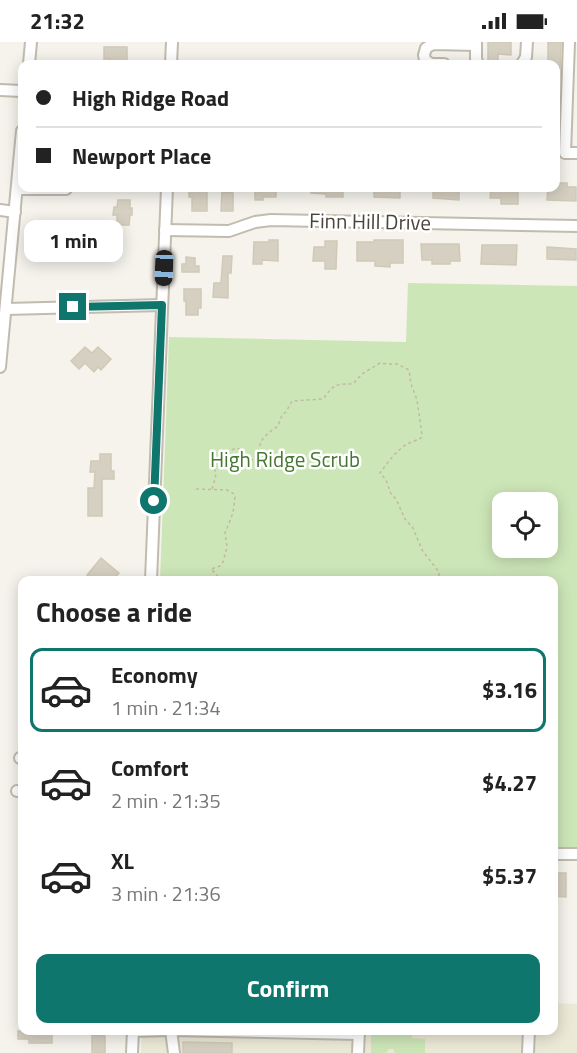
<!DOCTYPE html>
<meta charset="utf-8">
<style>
body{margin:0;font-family:"Titillium Web",sans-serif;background:#f2f2f2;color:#222;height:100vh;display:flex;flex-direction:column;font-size:22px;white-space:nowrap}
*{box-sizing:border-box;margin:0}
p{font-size:20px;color:#767676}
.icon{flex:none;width:33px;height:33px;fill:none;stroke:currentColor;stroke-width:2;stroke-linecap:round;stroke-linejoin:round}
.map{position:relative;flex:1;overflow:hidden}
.sheet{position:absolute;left:18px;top:534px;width:540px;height:459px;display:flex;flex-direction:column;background:#fff;border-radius:12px;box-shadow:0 3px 15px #0003}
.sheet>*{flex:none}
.guide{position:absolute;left:18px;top:18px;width:542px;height:132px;border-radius:12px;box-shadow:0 3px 15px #0003;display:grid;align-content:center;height:132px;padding:0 18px;background:#fff}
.controls{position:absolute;left:492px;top:450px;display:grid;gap:12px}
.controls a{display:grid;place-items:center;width:66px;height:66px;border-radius:12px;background:#fff;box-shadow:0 3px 15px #0003;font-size:30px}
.end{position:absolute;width:27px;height:27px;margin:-14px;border:8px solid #0f766e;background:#fff;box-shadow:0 0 0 3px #fff}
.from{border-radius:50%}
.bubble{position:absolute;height:42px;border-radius:12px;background:#fff;box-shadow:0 3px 15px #0003;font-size:20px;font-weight:700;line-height:42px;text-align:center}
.car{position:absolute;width:18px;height:36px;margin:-18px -9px;border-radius:8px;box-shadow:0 0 4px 2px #0007;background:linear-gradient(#222 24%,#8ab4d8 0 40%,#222 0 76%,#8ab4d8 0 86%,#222 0)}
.guide b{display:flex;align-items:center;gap:21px;height:57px;font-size:22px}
.guide b+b{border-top:2px solid #e0e0e0}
.guide i{width:15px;height:15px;background:#222}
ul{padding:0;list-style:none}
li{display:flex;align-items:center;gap:18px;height:84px;margin:0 12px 9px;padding:0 6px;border:3px solid transparent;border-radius:12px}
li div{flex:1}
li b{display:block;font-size:22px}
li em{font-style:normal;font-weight:700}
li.on{border-color:#0f766e}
li>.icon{width:54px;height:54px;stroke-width:1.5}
h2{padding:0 18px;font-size:27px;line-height:72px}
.action{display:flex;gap:12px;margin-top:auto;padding:12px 18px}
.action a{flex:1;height:69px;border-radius:12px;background:#0f766e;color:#fff;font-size:24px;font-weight:700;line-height:69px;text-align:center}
.status{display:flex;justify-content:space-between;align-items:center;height:42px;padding:0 30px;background:#fff;direction:ltr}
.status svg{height:16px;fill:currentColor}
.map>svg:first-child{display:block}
.education{fill:#ede9d7}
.green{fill:#cde6b8;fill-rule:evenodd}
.building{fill:#d6d0c2;stroke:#d0c9b6;stroke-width:1.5}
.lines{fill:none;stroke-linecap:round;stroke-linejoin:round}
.minor-casing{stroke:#c0bcaf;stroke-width:14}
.path{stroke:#c1b9a1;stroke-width:1.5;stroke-dasharray:3 3;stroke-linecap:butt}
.minor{stroke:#fff;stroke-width:10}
.route{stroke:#0f766e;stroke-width:8}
.labels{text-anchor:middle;stroke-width:5;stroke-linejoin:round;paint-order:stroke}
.street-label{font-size:21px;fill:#49453a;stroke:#fff}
.park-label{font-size:21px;fill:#447830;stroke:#fff}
</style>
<div class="status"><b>21:32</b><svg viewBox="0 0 49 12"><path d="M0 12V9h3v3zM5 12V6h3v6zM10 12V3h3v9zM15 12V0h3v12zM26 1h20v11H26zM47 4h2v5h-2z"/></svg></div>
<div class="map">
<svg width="577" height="1011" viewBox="0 0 577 1011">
<rect width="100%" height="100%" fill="#f5f3ec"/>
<path class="education" d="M554 961 577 962V1011H141L142 989 554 988Z"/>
<g class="green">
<path d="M408 241 577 244V807L554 806V538H160L169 295 406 300ZM502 460H548V506H502Z"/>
<path d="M371 989H412V996L425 997V1011H395L393 1007H389L386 1011H371Z"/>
</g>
<g class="building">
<path d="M488 0H511V13L498 12V22H488Z"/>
<path d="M548 0H561L558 86H555V22H548Z"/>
<path d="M104 5H127V22H110V17H104Z"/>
<path d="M555 141H567V145H576V159L547 158 548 146H555Z"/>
<path d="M189 146H207V169H192V155H189Z"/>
<path d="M255 146H276V155H263V158H255Z"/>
<path d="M311 146H343V155H326V152L311 151Z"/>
<path d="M374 146H400V156L374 155Z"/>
<path d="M433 146H459V158L433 156Z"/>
<path d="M491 146H518V162H501V156H490Z"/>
<path d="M222 150 233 151V169H221Z"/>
<path d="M118 158H130V166H132V173H130L129 183H117V173H113L114 165H117Z"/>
<path d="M269 198H278V219L262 218V222H253L254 200H269Z"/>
<path d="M374 198H403V221H390V225L375 224V219H357V200H374Z"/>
<path d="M325 199H337L336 227H325V219H313L314 205H325Z"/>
<path d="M421 202H459L460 219H450V222H432V218H422Z"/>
<path d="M482 203H517L516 223 481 222Z"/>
<path d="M547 205 576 207V218L547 217Z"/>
<path d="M223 214H232L231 231H228V256L213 255 214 241H221Z"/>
<path d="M186 215 195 216V224H199V230H182V222H186Z"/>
<path d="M184 247H201V266H198V273H186V259H184Z"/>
<path d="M85 305 92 311 98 305 111 317 101 328 98 325 94 330 85 321 79 327 71 319Z"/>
<path d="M100 412H111V429H114V437H102V474H88V446H94L95 430H90L91 419H100Z"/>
<path d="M101 516 119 531 113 538H94L87 533Z"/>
<path d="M554 831H566V855L554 854Z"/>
<path d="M18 989H52V1001H29V997H18Z"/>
<path d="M92 993 105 994V1011H92Z"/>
<path d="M183 1000 232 1001V1011H183Z"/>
</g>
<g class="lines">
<defs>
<g id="minor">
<path d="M476 0V17L478 22"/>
<path d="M569 0 565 111H577"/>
<path d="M29 22 31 0"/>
<path d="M171 22 172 0"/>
<path d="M444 22H431L425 18 424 13 426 6 433 2 476 3"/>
<path d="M522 22 526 15 527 0"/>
<path d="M0 48 22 49"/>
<path d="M17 147H66V146"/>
<path d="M0 168 15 170"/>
<path d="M165 188 229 189 255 180 271 178 577 184"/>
<path d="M6 267 162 263"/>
<path d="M0 325 22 89"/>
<path d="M151 538 167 146"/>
<path d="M20 716H22"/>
<path d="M17 749H22"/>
<path d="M554 812H577"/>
<path d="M133 989 170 988"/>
<path d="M132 1011 133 988"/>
<path d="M174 1011 171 988 359 992"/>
<path d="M358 1011 359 988"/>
<path d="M528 1011 529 988"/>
</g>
</defs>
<use href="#minor" class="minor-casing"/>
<g class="path">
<path d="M196 447 227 448 234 452 235 455 233 471 225 491 227 505 223 520 220 524 211 527 217 533 218 538"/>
<path d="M212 447C215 436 219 431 211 421V418L236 406 239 407 245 416 252 418 258 411 261 399 268 391 278 384 282 373 286 370 292 359 323 357C334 343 333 342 353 342L362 332 380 321 388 322H397L409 328 411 342 417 358 422 393 421 396C417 398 412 400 407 402 397 408 387 421 380 431L386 438 391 452 396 457 405 477 413 486 422 508 439 530V538"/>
</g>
<use href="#minor" class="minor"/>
</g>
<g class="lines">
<path class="route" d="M73 265 162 263 154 459"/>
</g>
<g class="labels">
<g class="street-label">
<text transform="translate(370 180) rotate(1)" y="7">Finn Hill Drive</text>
</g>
<g class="park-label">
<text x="285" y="425">High Ridge Scrub</text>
</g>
</g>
</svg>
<div class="controls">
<a><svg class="icon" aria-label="locate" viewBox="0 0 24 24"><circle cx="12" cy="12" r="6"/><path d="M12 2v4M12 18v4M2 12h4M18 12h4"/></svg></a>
</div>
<i class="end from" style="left:154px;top:459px"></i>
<i class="end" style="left:73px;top:265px"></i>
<div class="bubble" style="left:24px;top:178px;width:99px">1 min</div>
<i class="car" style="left:164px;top:226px;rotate:182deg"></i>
<div class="guide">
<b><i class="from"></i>High Ridge Road</b>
<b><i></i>Newport Place</b>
</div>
<section class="sheet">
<h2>Choose a ride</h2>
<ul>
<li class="on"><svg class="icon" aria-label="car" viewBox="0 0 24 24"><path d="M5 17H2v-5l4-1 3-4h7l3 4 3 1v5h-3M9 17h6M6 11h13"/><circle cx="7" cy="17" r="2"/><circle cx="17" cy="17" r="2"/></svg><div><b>Economy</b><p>1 min · 21:34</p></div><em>$3.16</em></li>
<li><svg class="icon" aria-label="car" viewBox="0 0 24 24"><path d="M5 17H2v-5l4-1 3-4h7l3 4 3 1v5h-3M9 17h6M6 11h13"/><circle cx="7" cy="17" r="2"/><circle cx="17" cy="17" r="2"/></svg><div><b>Comfort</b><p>2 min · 21:35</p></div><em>$4.27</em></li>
<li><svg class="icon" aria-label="car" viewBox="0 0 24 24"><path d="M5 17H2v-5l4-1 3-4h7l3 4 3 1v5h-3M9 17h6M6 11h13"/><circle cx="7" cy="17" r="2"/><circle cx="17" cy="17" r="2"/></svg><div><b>XL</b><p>3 min · 21:36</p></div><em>$5.37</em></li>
</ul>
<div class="action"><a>Confirm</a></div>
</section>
</div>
